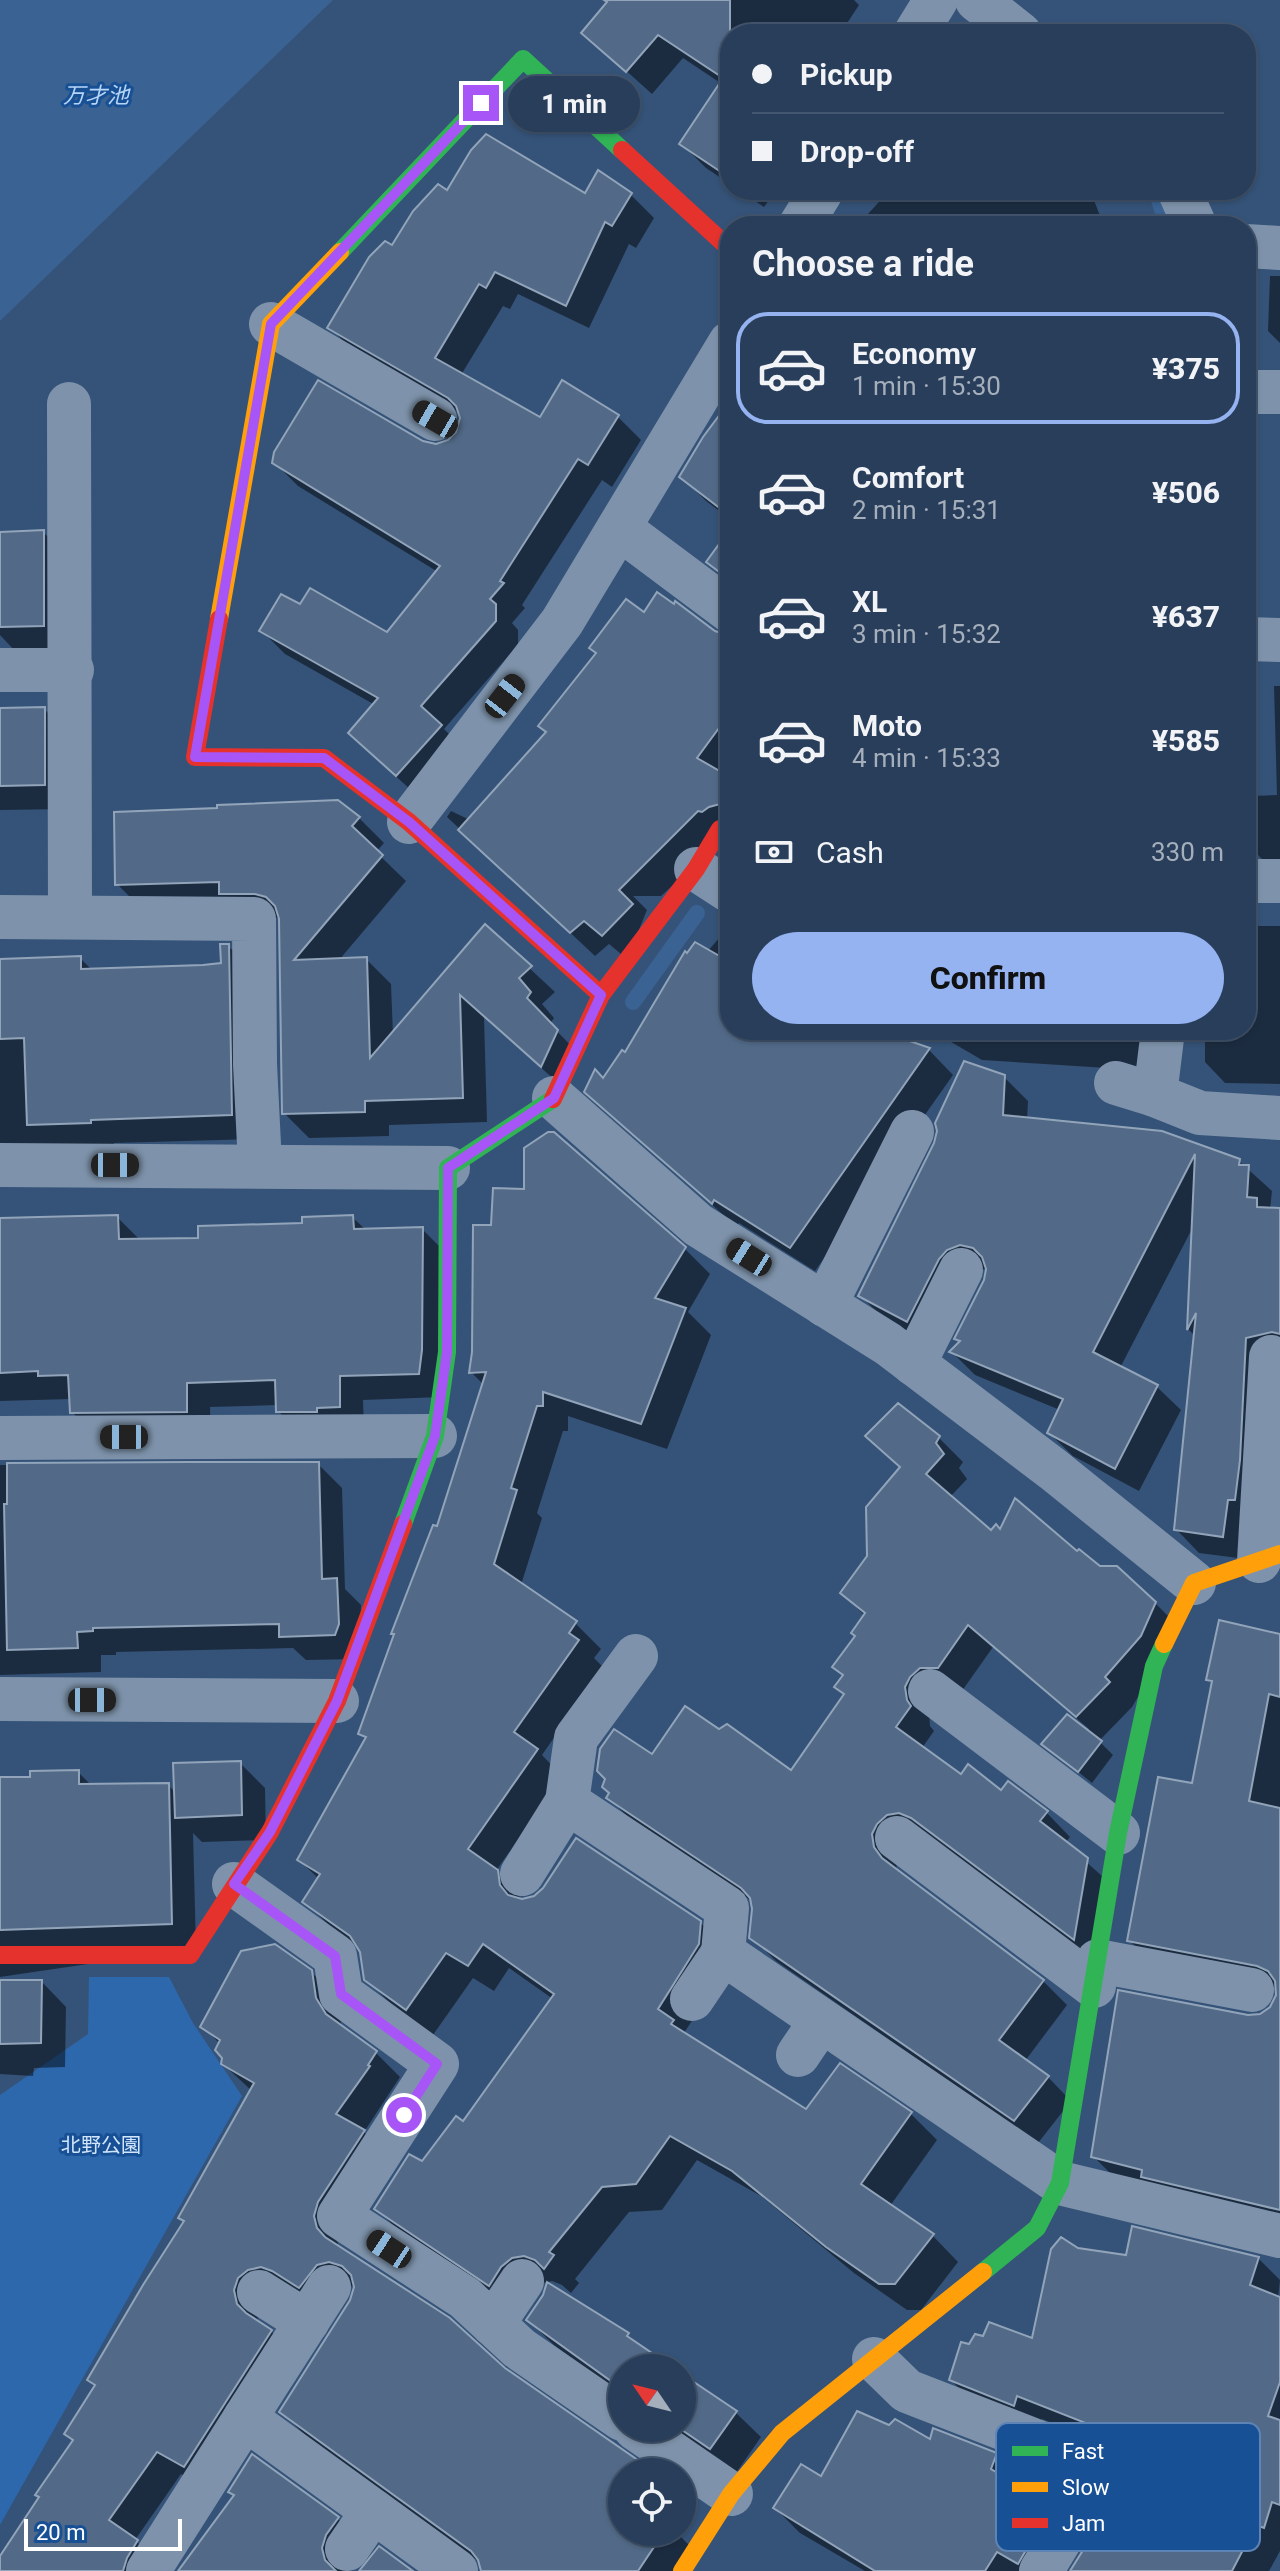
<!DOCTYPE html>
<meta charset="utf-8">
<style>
body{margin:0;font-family:Roboto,"Noto Sans JP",sans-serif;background:#344963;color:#f1f3f6;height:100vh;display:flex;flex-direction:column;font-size:30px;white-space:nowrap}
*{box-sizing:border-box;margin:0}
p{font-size:26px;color:#a5aebb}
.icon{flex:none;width:44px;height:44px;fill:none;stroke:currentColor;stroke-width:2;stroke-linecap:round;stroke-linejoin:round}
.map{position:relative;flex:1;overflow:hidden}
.panel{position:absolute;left:720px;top:216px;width:536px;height:824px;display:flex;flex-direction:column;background:#283e5a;border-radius:32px;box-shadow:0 2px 6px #0004,0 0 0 2px #445770}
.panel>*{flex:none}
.guide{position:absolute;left:720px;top:24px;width:536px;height:176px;border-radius:32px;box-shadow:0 2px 6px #0004,0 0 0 2px #445770;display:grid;align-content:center;height:176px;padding:0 32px;background:#283e5a}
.needle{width:52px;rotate:305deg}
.tools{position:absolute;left:608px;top:2354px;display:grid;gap:16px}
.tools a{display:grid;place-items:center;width:88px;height:88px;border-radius:50%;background:#283e5a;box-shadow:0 2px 6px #0004,0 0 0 2px #445770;font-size:40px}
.scale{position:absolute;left:24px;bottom:20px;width:158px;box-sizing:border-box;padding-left:8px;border:4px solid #fff;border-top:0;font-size:22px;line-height:28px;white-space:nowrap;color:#fff;-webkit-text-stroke:6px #185095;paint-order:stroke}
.end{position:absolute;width:36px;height:36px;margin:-18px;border:10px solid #a855f7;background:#fff;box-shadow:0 0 0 4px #fff}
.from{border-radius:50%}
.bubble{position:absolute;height:56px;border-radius:28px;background:#283e5a;box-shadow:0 2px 6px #0004,0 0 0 2px #445770;font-size:26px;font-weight:800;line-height:56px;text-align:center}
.car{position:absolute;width:24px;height:48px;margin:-24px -12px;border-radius:10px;box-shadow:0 0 6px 2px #0007;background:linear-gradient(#222 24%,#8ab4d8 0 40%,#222 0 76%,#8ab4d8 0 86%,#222 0)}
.guide b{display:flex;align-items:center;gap:28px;height:76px;font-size:30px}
.guide b+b{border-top:2px solid #445770}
.guide i{width:20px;height:20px;background:#f1f3f6}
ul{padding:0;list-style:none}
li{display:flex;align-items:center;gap:24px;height:112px;margin:0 16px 12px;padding:0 16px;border:4px solid transparent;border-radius:32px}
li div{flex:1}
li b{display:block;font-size:30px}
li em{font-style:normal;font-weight:800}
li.active{border-color:#95b2f1}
li>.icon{width:72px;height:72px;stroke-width:1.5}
h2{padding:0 32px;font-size:36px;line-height:96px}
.pay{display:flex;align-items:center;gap:20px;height:88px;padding:0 32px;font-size:30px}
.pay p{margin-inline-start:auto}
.cta{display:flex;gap:16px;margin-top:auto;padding:16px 32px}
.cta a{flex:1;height:92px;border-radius:48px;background:#95b2f1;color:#111;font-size:32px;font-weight:800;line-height:92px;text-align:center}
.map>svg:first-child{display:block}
.green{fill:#2d67ac}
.water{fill:#3a6292}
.shadow{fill:#0007}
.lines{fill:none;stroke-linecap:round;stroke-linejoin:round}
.stream{stroke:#3a6292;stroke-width:16}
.building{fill:#526a88;stroke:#92a4b9;stroke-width:2}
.street{stroke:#7e93ab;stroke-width:44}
.fast{stroke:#30b455;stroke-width:18}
.slow{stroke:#ff9f0a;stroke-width:18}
.jam{stroke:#e5322d;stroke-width:18}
.route{stroke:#a855f7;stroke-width:10}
.labels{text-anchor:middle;stroke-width:6;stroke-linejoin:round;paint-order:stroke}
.park-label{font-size:20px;fill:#d1e5fc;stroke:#185095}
.water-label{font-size:22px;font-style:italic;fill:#b6d5f7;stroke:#185095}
.key{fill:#185095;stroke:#5d84b5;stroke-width:2}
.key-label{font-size:22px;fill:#fff}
</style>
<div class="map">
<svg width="1280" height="2571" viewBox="0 0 1280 2571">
<rect width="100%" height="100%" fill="#355378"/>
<path class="green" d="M89 1977H169L193 2023 242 2096 0 2525V2095L88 2034Z"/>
<path class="water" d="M0 0H333L0 321Z"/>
<g class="shadow">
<path d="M611 0H854L859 5 840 34H730V184L706 168 682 144 722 84 683 58 652 94 584 33Z"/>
<path d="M739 190H776L764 207Z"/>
<path d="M887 190H1090L1104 226H857L888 192Z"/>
<path d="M448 193 585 196 630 194 654 218 636 248 629 244 589 328 518 294 510 309 503 306 461 375 540 420 618 417 641 440 612 487 602 480 522 605 525 608 512 623 518 630V645L444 729 464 749 420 798 373 756 375 705 285 654 262 631 301 607 388 634 438 572 298 486 274 462 422 443 436 446 449 442 458 433 462 418 460 413 353 351 330 327 393 248Z"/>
<path d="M1270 276H1280V343L1268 331Z"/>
<path d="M730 419V519L706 501 681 476Z"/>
<path d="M43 532 69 558V650L16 652 0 635V534Z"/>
<path d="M644 615 730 637V833L661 896H633L647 910 627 959 609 944 595 956 447 817 451 811 470 820 548 733Z"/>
<path d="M1274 686H1280V877L1256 853V847L1252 843 1251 796 1277 795Z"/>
<path d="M44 709 68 733V809L0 810V710Z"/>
<path d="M338 802 359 818 384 843 376 852 406 881 339 960 366 959 391 984 393 1035 485 927 555 992 542 1004 554 1018 550 1024 581 1056 566 1090 484 1017 487 1122 389 1125V1136L309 1138 284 1113 281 918 142 909 117 884Z"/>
<path d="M1254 926H1280V1084L1225 1083 1205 1062V1030H1246V958H1253Z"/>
<path d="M728 928 730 1030H916L913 1045 929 1050 953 1075 815 1271 739 1223 737 1227 612 1116 603 1080 647 1020Z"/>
<path d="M228 946 253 970 256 1139 114 1143V1147L0 1158V961L80 958 92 970 223 965Z"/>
<path d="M937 1030H1156L1155 1071 982 1060 946 1039Z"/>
<path d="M1004 1077 1028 1101 1027 1120 1239 1161 1272 1191 1270 1210H1280V1361L1246 1559 1199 1553 1176 1529 1195 1336 1189 1330 1194 1225 1120 1368 1157 1387 1181 1410 1139 1491 1073 1456 1049 1433 1060 1410 975 1375 952 1352 961 1343 957 1339 986 1281 988 1268 970 1273 931 1344 884 1319 860 1295Z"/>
<path d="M117 1217 141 1241 200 1240 352 1217 366 1230 422 1229 446 1253 442 1397 363 1400 364 1431 302 1435 278 1411V1405L210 1407 211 1436H96L72 1412 71 1399 0 1401V1220Z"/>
<path d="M684 1248 710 1274 688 1312 711 1335 667 1449 568 1416V1431H563L537 1513 542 1518 521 1585 575 1623 601 1649 594 1658 603 1667 542 1755 562 1776 496 1871 523 1901 700 1922 726 1949 724 1971 684 2033 806 2112 840 2066 911 2114 937 2140 890 2206 933 2236 958 2262 921 2310H907L854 2273 761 2196 697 2160 662 2210 629 2212 575 2279 579 2283 571 2293 562 2285 552 2281 538 2284 515 2310 402 2234 376 2208 464 2124 553 1999 509 1968 494 1991 473 1978 433 2035 393 2006 366 1979 360 1949 331 1927 305 1902 319 1879 299 1860 367 1740 360 1733 396 1636 393 1634 438 1529 484 1385 471 1372Z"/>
<path d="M867 1436 939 1438 963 1462 959 1468 967 1479 950 1497 992 1533 1001 1531 1078 1554 1155 1603 1179 1627 1132 1707 1099 1741 1113 1755 1092 1783 1044 1744 1089 1729 993 1647 962 1691 929 1712 930 1726 934 1731 922 1748 962 1776 1001 1793 1009 1784 1047 1813 1070 1837 1065 1843 1111 1884 1098 1961 896 1859 897 1872 1043 1981 1067 2005 1025 2061 1048 2077 1071 2101 1038 2143 776 1961 752 1937V1901L632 1821 608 1797 652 1757 719 1731 791 1772 845 1695 844 1677 834 1667 857 1637 865 1616 842 1593 869 1556 901 1469Z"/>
<path d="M318 1464 342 1488 345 1589 361 1605 359 1659 306 1660 293 1648 116 1652V1655H101V1672L0 1675V1465Z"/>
<path d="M1280 1636V2228L1118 2181 1093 2156 1248 2017 1260 2016 1272 2008 1278 1996V1988L1154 1965 1129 1940 1194 1786 1213 1684 1209 1679Z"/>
<path d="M240 1763 265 1788 266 1840 202 1842 193 1833 196 1948 0 1977V1779H32L78 1772 92 1786 168 1785 176 1793Z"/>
<path d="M311 1972 335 1996 342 2028 376 2053 400 2077 364 2132 387 2155 337 2240 339 2248 622 2483V2532H676L692 2548 677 2571H482L481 2563 305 2435 281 2411 352 2301 355 2285 257 2315 259 2324 271 2331 294 2355 209 2489 181 2474 135 2540 161 2565 158 2571H0L74 2442 66 2433 96 2387 90 2380 185 2223 181 2218 252 2091 223 2064 220 2044 203 2026Z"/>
<path d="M0 1982H42L66 2007 65 2067 34 2068 33 2076 0 2074Z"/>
<path d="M1077 2250 1128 2257 1258 2258 1280 2280 1278 2298 1280 2299V2551L1269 2571H1073L1213 2539 1226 2541 1239 2536 1248 2525 1250 2511 1158 2476 1141 2458 1042 2419 1038 2429 976 2405 951 2380 970 2346 1034 2340Z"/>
<path d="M548 2285 628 2335 641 2348 670 2368H622V2395L554 2345 528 2320 545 2296Z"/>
<path d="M682 2376 735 2412 761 2437 736 2473 667 2428H682Z"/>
<path d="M931 2442 996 2454 1020 2479 1018 2487 1051 2507 1075 2531 1051 2571H865L800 2533 775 2508 822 2479Z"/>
<path d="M230 2492 337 2518 361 2542 345 2571H181L236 2497Z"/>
</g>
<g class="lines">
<g class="stream">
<path d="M1156 190 1167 226"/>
<path d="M633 1002 697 913"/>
</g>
</g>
<g class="building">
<path d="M604 0H730V178L679 144 723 78 658 35 626 72 581 33 607 2Z"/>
<path d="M486 134 585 193 598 170 632 193 612 226 605 222 566 306 495 272 486 288 479 284 435 358 540 417 562 380 619 415 588 465 578 459 500 581 504 583 490 599 496 604V621L421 706 442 725 396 776 348 733 378 698 259 631 281 594 300 604 310 588 387 632 440 566 272 463 274 452 318 380 423 441 436 444 448 440 456 432 460 418 456 406 448 398 327 328 369 257 385 241 392 245 413 211 438 184 447 190 471 150Z"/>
<path d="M730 401V516L679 477 703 437Z"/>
<path d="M730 529V580L706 562Z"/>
<path d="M44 530V626L0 627V532Z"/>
<path d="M657 592 674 604 675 601 715 631 730 636V713L697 758 730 777V807L720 804 709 807 702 812 698 811 619 890 633 904 602 936 584 921 570 933 458 830 546 732 538 726 596 653 589 648 626 599 644 612Z"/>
<path d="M45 707V785L0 786V708Z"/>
<path d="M338 800 360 817 352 826 383 855 294 960 367 957 370 1058 485 924 532 966 519 978 531 992 527 998 558 1030 541 1067 460 995 463 1098 365 1101V1112L282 1114 279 919 275 906 266 897 255 894H219V882L115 885 114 812 217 808V805Z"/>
<path d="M695 942 730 962V1030H878L930 1048 790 1248 714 1200 712 1204 584 1092 595 1069 603 1078 622 1050 625 1052 685 951 687 953Z"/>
<path d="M220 944H229L232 1115 91 1120V1123L27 1125 24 1038 0 1039V959L81 956V969L203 965 221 963Z"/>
<path d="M964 1061 1005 1075 1003 1115 1162 1131 1240 1159 1239 1165H1249L1247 1197 1257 1198V1207L1280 1208V1334L1272 1332 1246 1338 1240 1460 1235 1500H1228L1223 1537 1174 1530 1196 1313 1187 1330 1195 1154 1093 1352 1158 1385 1115 1469 1047 1433 1063 1399 949 1352 960 1341 954 1339 984 1280 986 1269 982 1257 973 1248 960 1245 947 1250 939 1259 907 1322 858 1296 934 1143 937 1131 935 1123Z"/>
<path d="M548 1132H554L686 1247 655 1298 686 1308 641 1424 543 1392V1406H537L511 1488 517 1490 494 1564 577 1621 569 1633 579 1640 514 1732 538 1749 468 1849 498 1870 500 1885 508 1895 522 1899 534 1896 543 1888 576 1838 701 1921 699 1944 658 2009 674 2020 671 2024 806 2109 840 2063 912 2112 861 2184 934 2234 895 2284H879L826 2247 732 2171 670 2136 636 2184 602 2187 549 2252 554 2255 544 2269 535 2260 524 2256 512 2258 501 2267 489 2286 374 2209 409 2154 422 2161 456 2116 463 2121 554 1994 483 1944 468 1966 446 1953 406 2010 364 1980 360 1952 350 1936 302 1902 320 1874 297 1860 366 1737 358 1734 394 1634H391L433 1525 437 1526 486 1372 469 1373 472 1352 473 1225H491L493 1188 524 1189V1148Z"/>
<path d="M118 1215 119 1239 198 1238V1226L302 1223V1217L353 1215 354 1229 423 1227 422 1350 419 1374 340 1376V1407L317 1408V1412H276L275 1380 187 1383V1412L70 1413 68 1375 38 1376V1371L0 1373V1218Z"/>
<path d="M898 1403 940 1436 936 1443 944 1454 926 1474 991 1530 996 1524 1000 1529 1015 1498 1077 1551 1079 1549 1100 1566H1117L1156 1602 1141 1636 1105 1677 1110 1682 1076 1717 968 1625 938 1668H920L910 1677 905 1687 907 1700 911 1706 896 1727 961 1774 968 1764 1001 1790 1008 1781 1048 1811 1040 1821 1088 1858 1074 1940 911 1818 899 1813 887 1815 877 1824 872 1834 874 1847 882 1858 1044 1980 999 2040 1049 2076 1014 2121 749 1938 752 1909 750 1898 741 1888 606 1798 609 1793 602 1787 605 1779 597 1771 600 1749 614 1729 652 1754 685 1706 719 1729 727 1724 791 1770 844 1694 834 1687 843 1675 832 1667 855 1636 851 1633 865 1613 840 1593 867 1556 866 1507 900 1467 865 1436Z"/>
<path d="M189 1462H319L322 1579 337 1578 339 1624 335 1635 279 1637V1624L93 1628V1631L77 1632 78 1648 7 1650 4 1504H7V1463Z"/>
<path d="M1219 1620 1280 1634V1697L1269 1694 1249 1801 1280 1808V2210L1141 2177 1142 2170 1091 2157 1118 1990 1248 2015 1260 2014 1270 2007 1276 1995 1275 1981 1268 1971 1257 1966 1127 1941 1158 1777 1192 1783 1212 1681 1206 1680Z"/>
<path d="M1067 1714 1102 1741 1078 1772 1041 1744Z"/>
<path d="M241 1761 242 1815 175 1818 173 1763Z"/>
<path d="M79 1770V1784L169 1783 172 1924 0 1930V1777H30V1771Z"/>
<path d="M275 1944 312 1970 316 1998 326 2014 377 2051 368 2065 370 2066 336 2114 365 2130 318 2202 314 2216 317 2228 325 2237 450 2318 505 2368 655 2472H622V2532H664L638 2571H481L478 2560 471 2551 279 2412 350 2300 354 2287 351 2275 342 2266 329 2262 317 2265 299 2288 272 2271 261 2267 248 2270 238 2278 234 2290 237 2304 246 2313 272 2330 184 2467 157 2452 109 2520 138 2540 127 2558 123 2571H0V2556L39 2497 35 2495 73 2440 64 2434 95 2385 87 2380 143 2285 184 2221 178 2218 254 2083 221 2064 222 2058 215 2050 220 2040 200 2027 241 1951Z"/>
<path d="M0 1980H42L41 2043 0 2044Z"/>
<path d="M1132 2226 1259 2257 1250 2285 1280 2297V2382L1268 2416 1280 2420V2505L1272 2502 1264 2528 1256 2525 1232 2571H1070L1095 2531 1098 2532 1115 2499 1214 2537 1226 2539 1238 2534 1246 2524 1248 2509 1242 2498 1232 2491 1131 2452 1134 2442 1017 2396 1014 2406 949 2380 961 2342 969 2344 975 2334 983 2336 989 2322 1032 2338 1051 2249 1061 2237 1078 2248 1126 2255Z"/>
<path d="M547 2282 629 2333 627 2336 674 2368H622V2389L526 2320 543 2295Z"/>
<path d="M682 2374 737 2411 710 2449 679 2428H682Z"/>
<path d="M857 2411 889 2425 895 2419 930 2439 933 2428 997 2453 991 2469 1052 2505 1018 2564 997 2552 985 2571H875L773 2508 801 2464 821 2476Z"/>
<path d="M252 2454 339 2517 326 2535 322 2548 325 2560 336 2571H178L234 2495 228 2492Z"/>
<path d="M379 2546 413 2571H359Z"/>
</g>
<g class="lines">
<g class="street">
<path d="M977 0 1020 34"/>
<path d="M915 34 936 0"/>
<path d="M1179 190 1195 226"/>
<path d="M800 226 822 190"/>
<path d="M1246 246 1280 248"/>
<path d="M271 324 435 419"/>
<path d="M1246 392H1280"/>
<path d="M69 404 70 917"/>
<path d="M619 528 730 611"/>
<path d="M1246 639 1280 640"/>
<path d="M0 670H72"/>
<path d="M409 822 562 622 730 343"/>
<path d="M696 869 730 891"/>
<path d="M1246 881H1280"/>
<path d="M0 917 254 919 255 1064 260 1165"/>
<path d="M1163 1030 1155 1095 1200 1113 1280 1118"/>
<path d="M1116 1083 1155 1095"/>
<path d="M554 1098 698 1225 888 1344 1054 1470 1194 1583"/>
<path d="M0 1165 448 1168"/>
<path d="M825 1305 912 1132"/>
<path d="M914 1364 961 1270"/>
<path d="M0 1438 435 1436"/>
<path d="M1259 1561 1271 1357"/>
<path d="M636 1656 576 1738 567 1802 727 1908 723 1953 1060 2183 1280 2236"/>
<path d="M930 1691 1118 1833"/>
<path d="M0 1699 337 1701"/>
<path d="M897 1838 1094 1986"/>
<path d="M522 1874 567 1802"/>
<path d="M234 1884 335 1956 341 1994 437 2064 339 2216 465 2298 519 2348 622 2419"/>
<path d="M1098 1961 1252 1990"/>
<path d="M692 1999 723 1953"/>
<path d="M798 2055 821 2021"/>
<path d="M329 2287 245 2418 456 2571"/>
<path d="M259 2292 307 2322"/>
<path d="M493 2324 522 2281"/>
<path d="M874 2359 907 2391 1223 2514"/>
<path d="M635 2428 731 2494"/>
<path d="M347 2549 373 2511"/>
<path d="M148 2571 245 2418"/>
<path d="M1041 2571 1104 2468"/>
</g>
<g class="fast">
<path d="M340 252 523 59 622 150"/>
<path d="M403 1524 435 1436 447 1352 448 1168 553 1099"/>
<path d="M983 2272 1037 2228 1060 2183 1118 1833 1154 1666 1164 1644"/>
</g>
<g class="slow">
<path d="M219 619 271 324 340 252"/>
<path d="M1164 1644 1194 1583 1280 1554"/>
<path d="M682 2571 731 2494 782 2433 983 2272"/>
</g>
<g class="jam">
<path d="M622 150 730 249"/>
<path d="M219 619 195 757 324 758 409 822 601 995"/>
<path d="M553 1099 601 995 696 869 720 829"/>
<path d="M0 1955H190L270 1832 337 1701 403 1524"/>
</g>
</g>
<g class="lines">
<path class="route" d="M404 2115 437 2064 341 1994 335 1956 234 1884 270 1832 337 1701 435 1436 447 1352 448 1168 554 1098 601 995 409 822 324 758 195 757 271 324 481 103"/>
</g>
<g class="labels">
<g class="park-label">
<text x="101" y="2152">北野公園</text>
</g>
<g class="water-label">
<text x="96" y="103">万才池</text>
</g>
</g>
<rect x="996" y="2423" width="264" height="128" rx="12" class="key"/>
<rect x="1012" y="2446" width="36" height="10" fill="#30b455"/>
<rect x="1012" y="2482" width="36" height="10" fill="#ff9f0a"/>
<rect x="1012" y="2518" width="36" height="10" fill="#e5322d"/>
<g class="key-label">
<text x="1062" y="2459">Fast</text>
<text x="1062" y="2495">Slow</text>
<text x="1062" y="2531">Jam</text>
</g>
</svg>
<div class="tools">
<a><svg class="needle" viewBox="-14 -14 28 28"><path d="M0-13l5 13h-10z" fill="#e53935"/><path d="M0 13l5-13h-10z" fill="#a5aebb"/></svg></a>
<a><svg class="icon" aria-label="locate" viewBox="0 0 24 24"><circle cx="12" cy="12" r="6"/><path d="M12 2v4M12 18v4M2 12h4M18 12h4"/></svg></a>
</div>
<div class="scale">20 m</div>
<i class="end from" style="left:404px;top:2115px"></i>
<i class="end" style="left:481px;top:103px"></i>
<div class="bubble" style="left:508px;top:76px;width:132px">1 min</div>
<i class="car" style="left:435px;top:419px;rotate:300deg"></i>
<i class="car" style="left:505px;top:696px;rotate:38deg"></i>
<i class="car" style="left:115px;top:1165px;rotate:90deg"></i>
<i class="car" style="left:749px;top:1257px;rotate:302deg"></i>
<i class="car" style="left:124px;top:1437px;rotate:270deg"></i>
<i class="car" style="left:92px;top:1700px;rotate:90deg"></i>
<i class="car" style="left:389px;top:2249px;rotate:303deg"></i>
<div class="guide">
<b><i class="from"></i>Pickup</b>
<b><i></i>Drop-off</b>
</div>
<section class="panel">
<h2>Choose a ride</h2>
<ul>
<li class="active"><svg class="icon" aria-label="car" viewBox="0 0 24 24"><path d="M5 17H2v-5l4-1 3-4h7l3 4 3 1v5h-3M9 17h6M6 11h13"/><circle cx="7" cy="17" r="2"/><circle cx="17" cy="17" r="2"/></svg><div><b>Economy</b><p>1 min · 15:30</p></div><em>¥375</em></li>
<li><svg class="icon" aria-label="car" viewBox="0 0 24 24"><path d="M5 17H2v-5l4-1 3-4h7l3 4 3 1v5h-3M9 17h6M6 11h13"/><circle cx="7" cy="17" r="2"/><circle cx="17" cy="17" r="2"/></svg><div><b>Comfort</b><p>2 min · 15:31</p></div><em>¥506</em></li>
<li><svg class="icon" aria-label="car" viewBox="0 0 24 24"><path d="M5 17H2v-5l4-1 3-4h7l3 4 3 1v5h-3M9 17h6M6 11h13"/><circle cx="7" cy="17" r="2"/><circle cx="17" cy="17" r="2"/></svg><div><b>XL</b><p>3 min · 15:32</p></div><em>¥637</em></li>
<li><svg class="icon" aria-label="car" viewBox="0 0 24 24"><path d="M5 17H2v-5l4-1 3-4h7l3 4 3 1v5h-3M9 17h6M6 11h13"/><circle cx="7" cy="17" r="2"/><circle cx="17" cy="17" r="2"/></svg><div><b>Moto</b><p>4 min · 15:33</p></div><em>¥585</em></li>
</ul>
<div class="pay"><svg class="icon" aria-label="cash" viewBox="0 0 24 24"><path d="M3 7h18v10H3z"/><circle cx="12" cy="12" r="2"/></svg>Cash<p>330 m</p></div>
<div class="cta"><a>Confirm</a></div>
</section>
</div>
